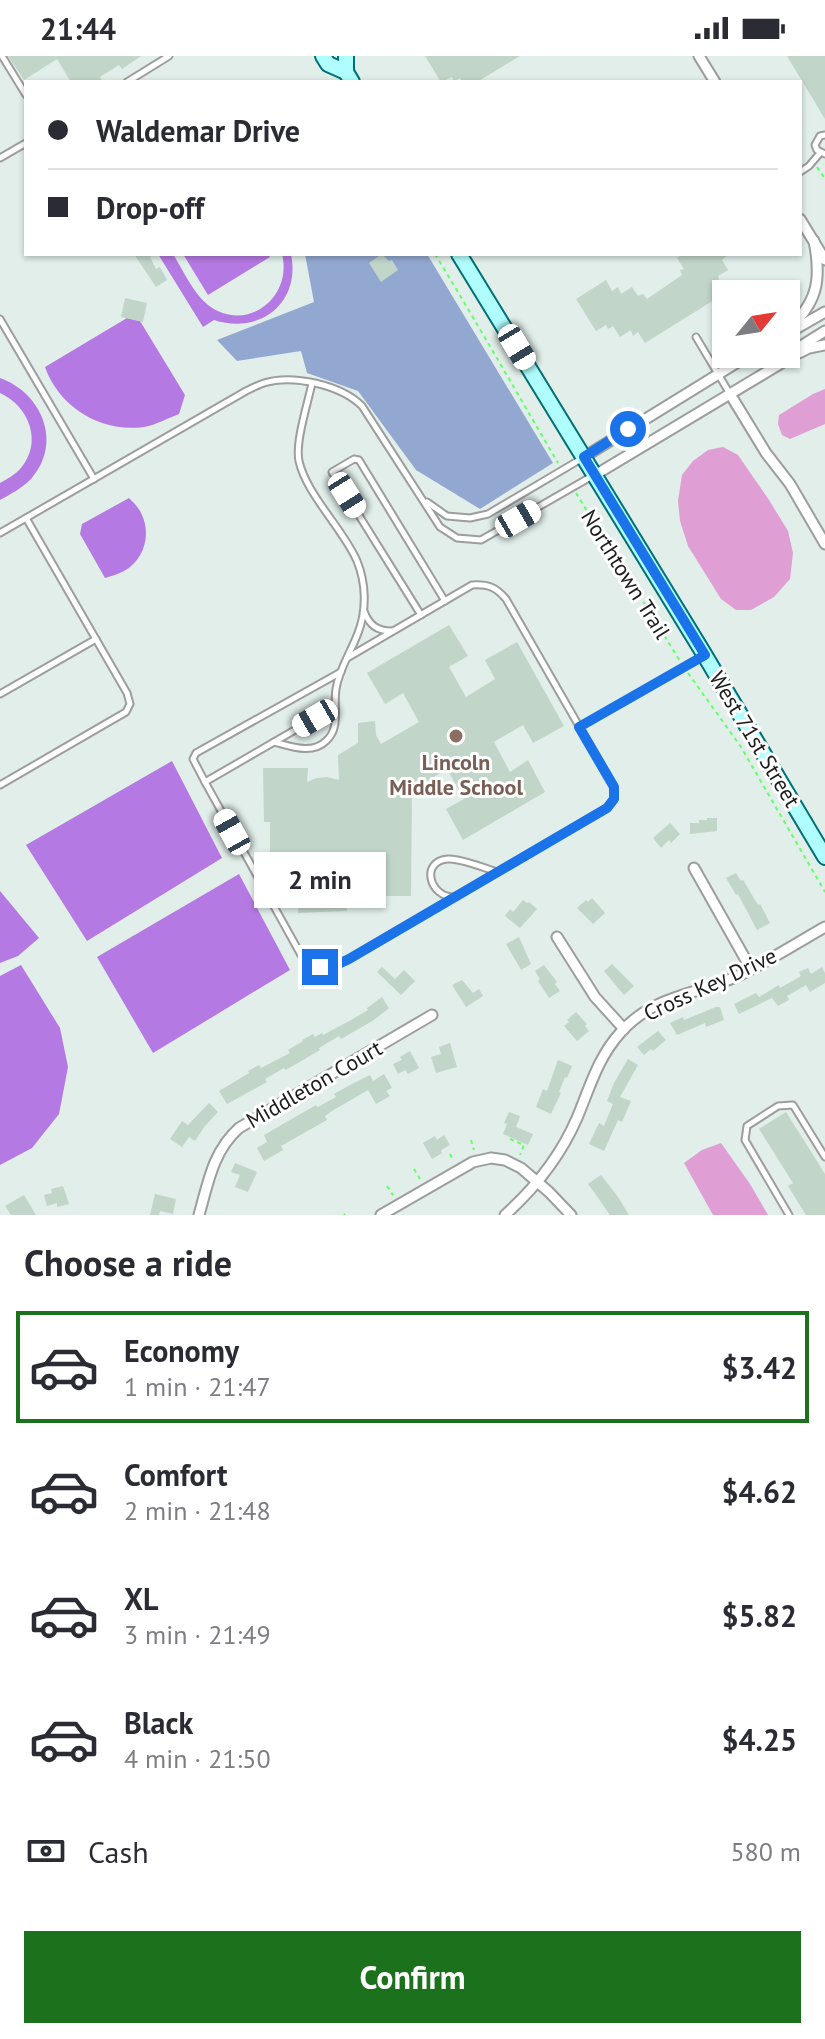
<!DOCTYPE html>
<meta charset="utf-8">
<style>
body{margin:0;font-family:"PT Sans",sans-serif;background:#f2f2f3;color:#2b2b33;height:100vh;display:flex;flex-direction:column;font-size:30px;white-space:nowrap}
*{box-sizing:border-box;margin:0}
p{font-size:26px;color:#7c7c81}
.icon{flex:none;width:44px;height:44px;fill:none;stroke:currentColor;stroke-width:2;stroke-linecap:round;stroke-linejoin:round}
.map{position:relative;height:1159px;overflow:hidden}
.panel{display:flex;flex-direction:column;background:#fff;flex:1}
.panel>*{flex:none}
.top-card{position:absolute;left:24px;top:24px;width:778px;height:176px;border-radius:0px;box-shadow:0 2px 6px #0004;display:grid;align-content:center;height:176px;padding:0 24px;background:#fff}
.needle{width:52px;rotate:60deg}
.controls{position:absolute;left:712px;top:224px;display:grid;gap:16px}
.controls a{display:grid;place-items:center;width:88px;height:88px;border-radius:0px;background:#fff;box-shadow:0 2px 6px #0004;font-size:40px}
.end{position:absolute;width:36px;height:36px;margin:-18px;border:10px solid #1a73e8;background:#fff;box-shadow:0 0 0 4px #fff}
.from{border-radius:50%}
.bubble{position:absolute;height:56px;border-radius:0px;background:#fff;box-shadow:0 2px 6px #0004;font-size:26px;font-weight:600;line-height:56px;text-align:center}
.car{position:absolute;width:24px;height:48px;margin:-24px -12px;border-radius:10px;box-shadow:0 0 6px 2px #0007;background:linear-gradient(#fff 24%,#345 0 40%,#fff 0 76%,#345 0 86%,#fff 0)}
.top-card b{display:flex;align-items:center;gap:28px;height:76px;font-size:30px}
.top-card b+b{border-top:2px solid #e1e1e2}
.top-card i{width:20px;height:20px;background:#2b2b33}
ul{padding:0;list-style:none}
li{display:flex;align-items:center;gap:24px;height:112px;margin:0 16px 12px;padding:0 8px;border:4px solid transparent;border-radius:0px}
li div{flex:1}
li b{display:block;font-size:30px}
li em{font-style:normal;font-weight:600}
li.selected{border-color:#1c721c}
li>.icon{width:72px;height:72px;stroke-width:1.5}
h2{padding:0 24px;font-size:36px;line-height:96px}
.pay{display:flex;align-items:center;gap:20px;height:88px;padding:0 24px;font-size:30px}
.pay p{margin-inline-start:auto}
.primary-button{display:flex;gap:16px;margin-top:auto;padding:16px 24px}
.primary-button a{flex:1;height:92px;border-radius:0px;background:#1c721c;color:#fff;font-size:32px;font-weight:600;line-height:92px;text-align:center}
.status{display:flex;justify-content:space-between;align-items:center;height:56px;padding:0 40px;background:#fff;direction:ltr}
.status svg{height:22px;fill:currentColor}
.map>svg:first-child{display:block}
.forest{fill:#93a8d0}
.pitch{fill:#b579e3}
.water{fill:#df9ed4}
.building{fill:#c1d5c9}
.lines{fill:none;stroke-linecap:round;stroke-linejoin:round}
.service-casing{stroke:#9d9d9d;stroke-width:9}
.minor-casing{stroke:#9d9d9d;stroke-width:13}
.secondary-casing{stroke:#006f76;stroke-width:18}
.path{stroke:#61ff69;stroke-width:2;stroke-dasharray:4 4;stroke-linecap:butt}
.service{stroke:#fff;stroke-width:5}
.minor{stroke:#fff;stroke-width:9}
.secondary{stroke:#b0fdfd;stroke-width:14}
.route{stroke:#1a73e8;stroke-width:10}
.education-dot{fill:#8d6e63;stroke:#fff;stroke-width:3}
.labels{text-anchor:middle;stroke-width:6;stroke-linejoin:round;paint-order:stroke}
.street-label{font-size:22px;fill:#1c1c1c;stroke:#fff}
.education-label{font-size:22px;font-weight:bold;fill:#785e54;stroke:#fff}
</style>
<div class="status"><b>21:44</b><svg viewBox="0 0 49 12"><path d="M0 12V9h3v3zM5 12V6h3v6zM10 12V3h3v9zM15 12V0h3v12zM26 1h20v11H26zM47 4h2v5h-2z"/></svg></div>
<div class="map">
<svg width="825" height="1159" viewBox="0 0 825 1159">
<rect width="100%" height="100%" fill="#e1eee9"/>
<path class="forest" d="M305 198H427L553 407 480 453 416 414 358 335 307 317 301 295 237 305 217 284 314 246Z"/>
<g class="pitch">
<path d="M158 198H173C183 214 193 237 208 249 246 278 293 242 282 198H291C301 247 260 279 214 264L203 271Z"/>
<path d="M183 198H268L270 201 208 239Z"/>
<path d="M127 262 140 265 185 339 179 358C168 362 156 369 144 371 101 377 59 351 45 311Z"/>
<path d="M0 322C42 337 63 387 31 423 22 432 11 438 0 444V427C7 423 15 419 21 412 43 386 29 350 0 337Z"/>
<path d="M129 442C133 446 139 452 141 457 152 478 144 504 124 515 119 518 111 520 105 522L80 478 82 468Z"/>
<path d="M172 705 222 802 87 885 26 789Z"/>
<path d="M239 818 290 914 153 997 97 901Z"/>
<path d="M0 835 39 882 18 900 0 907Z"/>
<path d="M21 909 60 972 68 1011 59 1058 32 1092 0 1109V920Z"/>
</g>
<g class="water">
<path d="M825 333V368L790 383 782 379 778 368 779 359 813 338Z"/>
<path d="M723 391 738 399 769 444 788 475 793 497 790 523 774 541 751 554H736L721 543 688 490 680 465 678 445 682 419 693 405 708 394Z"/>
<path d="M721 1087 750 1128 768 1159H713L684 1107 702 1094Z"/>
</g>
<g class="building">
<path d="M8 0H141L122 13 119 9 100 21 103 26H71L57 3 24 24Z"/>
<path d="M425 0H520L477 26H462L460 22 454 25 452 21 441 26Z"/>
<path d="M787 0H825V63Z"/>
<path d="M134 198H155L150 201 156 213 160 211 167 224 156 231Z"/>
<path d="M382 198 389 205 392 204 398 214 381 226 369 207Z"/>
<path d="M683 198H729L722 204 728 214 718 220 720 227 716 229 722 239 645 287 638 276 633 280 631 274 620 281 613 270 608 273 606 269 596 275 576 243 606 224 612 235 618 231 621 238 632 231 638 240 643 238 647 243 682 219 680 214 684 213 677 202Z"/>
<path d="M125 242 147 247 143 266 121 261Z"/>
<path d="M449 569 468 600 449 611 466 641 495 623 485 604 517 586 564 670 533 687 523 669 494 686 510 716 528 704 545 736 463 784 446 753 464 743 447 713 412 734 411 840H346L347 855 298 857 299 839H278L277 802H270V766H264L263 712H308L307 726 317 722 327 721 339 724 338 699 358 687V667L375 665 376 679 381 688 419 666 403 637 385 648 367 617Z"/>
<path d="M707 762H717V775L690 778V767H699V764H707Z"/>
<path d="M670 767 680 778 671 787 669 784 661 792 653 782Z"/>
<path d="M736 817 741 825 743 824 758 849 760 848 770 867 757 874 738 838 736 839 726 822Z"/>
<path d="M592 842 605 857 593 868 577 852 586 844 588 846Z"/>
<path d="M523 844 527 847 529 846 537 853 520 872 505 860 510 853 513 856Z"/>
<path d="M519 881 531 908 521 914 506 888Z"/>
<path d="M612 908 634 930 624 939 604 915Z"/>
<path d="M544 909 557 926 555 928 560 935 549 942 538 925 540 923 535 915Z"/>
<path d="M382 911 395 923 404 914 415 925 401 939 377 916Z"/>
<path d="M822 911 825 917V927L810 936 806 929 787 940 789 944 778 950 772 942 739 958 734 948 756 937 759 941 779 929 780 932 801 920 799 916 808 912 811 918Z"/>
<path d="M462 924 473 937 479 933 483 940 466 951 452 929Z"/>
<path d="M382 941 389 952 374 964 341 983 339 980 319 992 320 994 286 1014 284 1012 265 1023 267 1026 227 1048 219 1035 249 1017 248 1015 259 1009 261 1012 290 997 288 994 303 985 302 984 313 978 315 981 322 977 323 979 351 964 368 954 367 952Z"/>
<path d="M716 951H720L724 964 706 971 705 967 677 979 670 967 683 961 684 964Z"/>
<path d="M576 956 587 968 585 970 589 975 577 985 564 970 569 966 567 964Z"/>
<path d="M658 975 666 984 653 995 651 993 644 999 637 991Z"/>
<path d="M450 987 457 1011 436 1017 431 1001 441 998 439 991Z"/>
<path d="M410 995 419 1012 408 1018 405 1014 398 1018 393 1008 402 1004 400 1001Z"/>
<path d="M628 1003 638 1009 620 1041 631 1045 622 1066 618 1064 604 1095 589 1088 599 1067 604 1070 613 1048 607 1045 614 1027Z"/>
<path d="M558 1004 572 1010 567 1022 565 1021 559 1036 561 1037 551 1058 536 1051 543 1033 547 1035Z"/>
<path d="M384 1018 392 1032 386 1035 390 1040 376 1048 368 1034 332 1055 325 1060 327 1064 281 1090 283 1094 264 1105 257 1092 267 1086 264 1079 316 1049 318 1051 336 1041 334 1038 350 1029 370 1019 373 1025Z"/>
<path d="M209 1047 218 1056 204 1071 195 1085 189 1081 182 1091 170 1083 182 1065 188 1069Z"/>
<path d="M509 1056 520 1060 516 1071 533 1078 528 1089 503 1078 507 1068 504 1067Z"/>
<path d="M786 1056 825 1118V1159H806L788 1130 793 1127 759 1073Z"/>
<path d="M444 1079 450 1089 441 1094 442 1097 432 1103 423 1087 435 1080 437 1084Z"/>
<path d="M235 1107 257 1116 248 1136 235 1131 240 1119 231 1116Z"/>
<path d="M601 1119 618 1141 629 1159H610L594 1136 588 1128Z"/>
<path d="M63 1130 69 1148 57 1151V1147L47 1150 44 1139 52 1137 51 1133Z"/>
<path d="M155 1138 176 1143 173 1158 160 1155 159 1159H150Z"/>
<path d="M24 1139 36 1159H11L5 1150Z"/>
</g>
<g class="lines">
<defs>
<g id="service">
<path d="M2 0 26 39"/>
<path d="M127 26 169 0"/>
<path d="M825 79 820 80 815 89 817 94 825 98"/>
<path d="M0 102 26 87"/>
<path d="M800 116 809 110 820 97"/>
<path d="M0 263 94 423"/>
<path d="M696 281 730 338"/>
<path d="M312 327C308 347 295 386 299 405 306 438 344 474 357 505 366 527 367 554 358 577 351 596 339 613 336 633 333 651 341 672 326 685 312 699 290 690 274 686L335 651"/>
<path d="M427 446 447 460 470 462 488 458 581 403"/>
<path d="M0 477 246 335C252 332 258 329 264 327 293 318 341 329 362 350L440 471 457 482 481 484 594 419"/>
<path d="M364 555C369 569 377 575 392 575"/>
<path d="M421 559 332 416 354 403 359 404 445 545"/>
<path d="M0 638 96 583"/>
<path d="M579 671 704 600"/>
<path d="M274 686 205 726 301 899C317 914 330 912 349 903L607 752 614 743V731L506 543C496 531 488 528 472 529L347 602"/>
<path d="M205 726 193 703 196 697 341 616"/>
<path d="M0 729 126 656 130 648 127 637 26 462"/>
<path d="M454 841C429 841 420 805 448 803 460 802 485 812 497 816"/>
<path d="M789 1159 745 1084 747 1070 778 1050 793 1049 825 1101"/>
</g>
<g id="minor">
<path d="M699 0 715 26"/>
<path d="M800 163 825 204"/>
<path d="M786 275C817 248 822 225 814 185"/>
<path d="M790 276 825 256"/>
<path d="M799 297 809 292 825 289"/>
<path d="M730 338 766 397 790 428 825 488"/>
<path d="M584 401 751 298"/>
<path d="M595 419 795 299 801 290 825 275"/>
<path d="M694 812 751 913"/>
<path d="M557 881 595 941 624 973"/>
<path d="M199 1159C208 1127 213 1095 239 1072L432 959"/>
<path d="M381 1159 473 1106 491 1102 505 1104 521 1112 549 1136 571 1159"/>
<path d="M505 1159C535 1132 561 1099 577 1062 590 1031 598 1001 621 976 655 938 697 939 740 919 769 905 797 887 825 871"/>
</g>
<g id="secondary">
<path d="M323 0 328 8 346 16"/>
<path d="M346 0V16L352 26"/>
<path d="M459 198 701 593 825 801"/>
</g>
</defs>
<use href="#service" class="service-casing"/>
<use href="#minor" class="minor-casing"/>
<use href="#secondary" class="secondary-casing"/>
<g class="path">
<path d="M817 111 825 123"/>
<path d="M435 198C477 267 517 337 558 407"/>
<path d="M576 437 680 605"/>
<path d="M688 617 741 691 825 836"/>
<path d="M510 1083 524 1089 520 1099"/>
<path d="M471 1084 474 1094"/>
<path d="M450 1098 453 1104"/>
<path d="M414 1113 420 1123"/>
<path d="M387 1130 393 1139"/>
<path d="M344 1158 345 1159"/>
</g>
<use href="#service" class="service"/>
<use href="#minor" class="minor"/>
<use href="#secondary" class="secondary"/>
</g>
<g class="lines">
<path class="route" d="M320 911H332L349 903 607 752 614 743V731L579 671 705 599 584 401 628 373"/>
</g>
<circle class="education-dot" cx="456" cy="680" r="8"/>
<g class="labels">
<g class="street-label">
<text transform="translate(626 518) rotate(58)" y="8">Northtown Trail</text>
<text transform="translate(755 683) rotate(59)" y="8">West 71st Street</text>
<text transform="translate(710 928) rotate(-25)" y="8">Cross Key Drive</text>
<text transform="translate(314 1028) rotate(-30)" y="8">Middleton Court</text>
</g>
<g class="education-label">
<text x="456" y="714">Lincoln<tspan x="456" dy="25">Middle School</tspan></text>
</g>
</g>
</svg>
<div class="controls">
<a><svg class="needle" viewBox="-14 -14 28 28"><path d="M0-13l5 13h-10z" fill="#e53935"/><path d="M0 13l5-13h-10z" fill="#7c7c81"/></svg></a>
</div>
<i class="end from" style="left:628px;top:373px"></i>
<i class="end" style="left:320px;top:911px"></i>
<div class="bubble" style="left:254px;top:796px;width:132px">2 min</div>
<i class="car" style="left:517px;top:291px;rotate:149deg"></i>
<i class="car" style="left:347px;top:439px;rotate:148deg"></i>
<i class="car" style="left:518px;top:463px;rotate:60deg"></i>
<i class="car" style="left:315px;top:662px;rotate:240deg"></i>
<i class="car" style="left:232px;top:776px;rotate:331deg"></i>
<div class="top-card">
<b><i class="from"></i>Waldemar Drive</b>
<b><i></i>Drop-off</b>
</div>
</div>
<section class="panel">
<h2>Choose a ride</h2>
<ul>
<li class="selected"><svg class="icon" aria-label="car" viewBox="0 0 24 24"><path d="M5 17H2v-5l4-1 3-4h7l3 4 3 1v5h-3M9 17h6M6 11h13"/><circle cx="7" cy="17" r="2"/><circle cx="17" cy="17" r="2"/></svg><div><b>Economy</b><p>1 min · 21:47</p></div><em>$3.42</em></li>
<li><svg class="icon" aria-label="car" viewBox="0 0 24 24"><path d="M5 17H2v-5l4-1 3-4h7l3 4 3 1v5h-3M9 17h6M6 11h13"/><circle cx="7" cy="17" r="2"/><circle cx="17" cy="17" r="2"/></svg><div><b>Comfort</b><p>2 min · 21:48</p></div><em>$4.62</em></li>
<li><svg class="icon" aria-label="car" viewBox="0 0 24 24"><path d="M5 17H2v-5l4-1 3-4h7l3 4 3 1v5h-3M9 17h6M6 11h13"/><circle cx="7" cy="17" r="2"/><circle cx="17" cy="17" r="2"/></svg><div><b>XL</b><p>3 min · 21:49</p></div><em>$5.82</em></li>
<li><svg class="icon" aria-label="car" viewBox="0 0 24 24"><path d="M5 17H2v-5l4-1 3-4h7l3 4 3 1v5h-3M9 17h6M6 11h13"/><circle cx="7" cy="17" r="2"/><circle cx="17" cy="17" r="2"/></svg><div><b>Black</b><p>4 min · 21:50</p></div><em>$4.25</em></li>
</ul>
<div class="pay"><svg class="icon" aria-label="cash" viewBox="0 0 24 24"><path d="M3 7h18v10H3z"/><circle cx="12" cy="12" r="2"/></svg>Cash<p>580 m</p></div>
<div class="primary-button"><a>Confirm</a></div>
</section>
